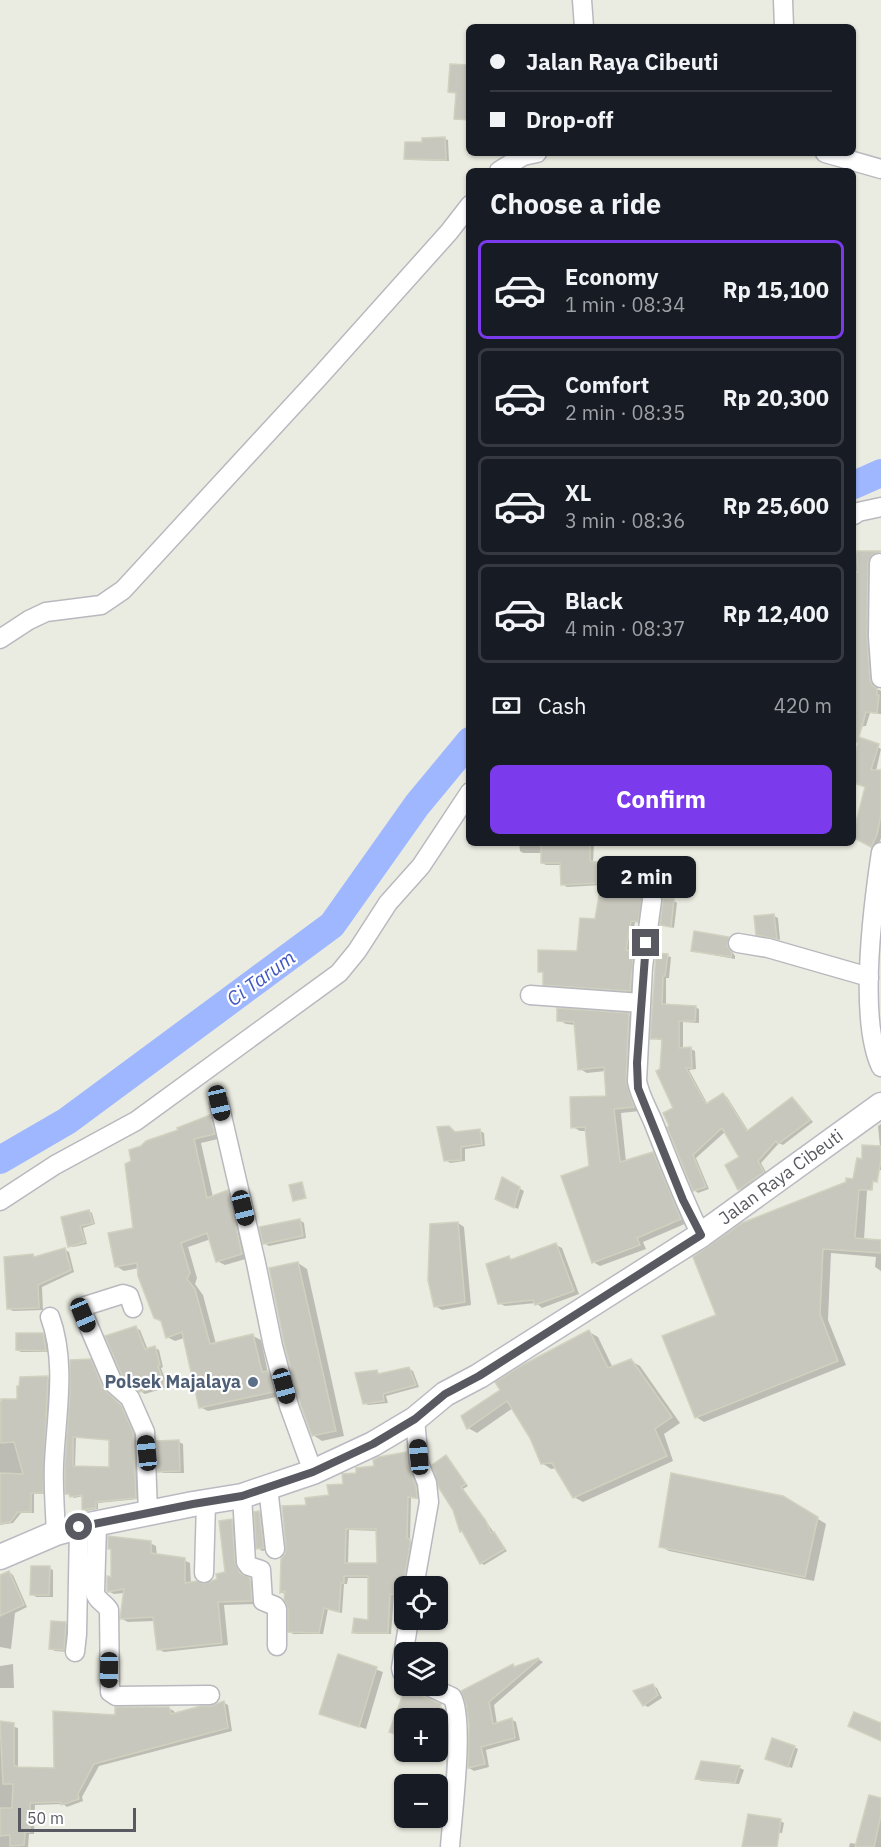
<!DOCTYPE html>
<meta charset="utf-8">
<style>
body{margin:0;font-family:"IBM Plex Sans",sans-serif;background:#20242c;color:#f1f3f6;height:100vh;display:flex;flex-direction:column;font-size:22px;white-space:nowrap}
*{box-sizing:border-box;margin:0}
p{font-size:20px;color:#9ea1a6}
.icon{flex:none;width:33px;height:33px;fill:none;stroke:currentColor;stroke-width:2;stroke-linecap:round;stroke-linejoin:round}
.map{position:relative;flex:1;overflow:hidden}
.side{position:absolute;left:466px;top:168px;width:390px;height:678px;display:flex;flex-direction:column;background:#171b24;border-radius:9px;box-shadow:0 2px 4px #0004}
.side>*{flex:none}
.top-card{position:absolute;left:466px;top:24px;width:390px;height:132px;border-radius:9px;box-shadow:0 2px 4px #0004;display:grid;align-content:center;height:132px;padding:0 24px;background:#171b24}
.fabs{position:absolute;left:394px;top:1576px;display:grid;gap:12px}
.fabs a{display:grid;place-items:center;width:54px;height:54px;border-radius:9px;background:#171b24;box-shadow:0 2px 4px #0004;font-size:30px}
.scale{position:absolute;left:18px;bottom:15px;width:118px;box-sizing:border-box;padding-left:6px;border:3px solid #595a61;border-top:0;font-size:16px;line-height:21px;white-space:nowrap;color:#595a61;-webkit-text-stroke:4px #fff;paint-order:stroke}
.end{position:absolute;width:27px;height:27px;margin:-14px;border:8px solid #595a61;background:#fff;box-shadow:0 0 0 3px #fff}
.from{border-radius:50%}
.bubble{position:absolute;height:42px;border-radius:9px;background:#171b24;box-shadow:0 2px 4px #0004;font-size:20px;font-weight:700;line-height:42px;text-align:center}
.car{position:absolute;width:18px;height:36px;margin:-18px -9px;border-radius:8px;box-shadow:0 0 4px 2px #0007;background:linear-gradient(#222 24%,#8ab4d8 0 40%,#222 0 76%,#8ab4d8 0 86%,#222 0)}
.top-card b{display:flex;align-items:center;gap:21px;height:57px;font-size:22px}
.top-card b+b{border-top:2px solid #363941}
.top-card i{width:15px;height:15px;background:#f1f3f6}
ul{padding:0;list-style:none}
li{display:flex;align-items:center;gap:18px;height:99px;margin:0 12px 9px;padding:0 12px;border:3px solid #363941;border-radius:9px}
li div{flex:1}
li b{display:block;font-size:22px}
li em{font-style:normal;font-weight:700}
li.current{border-color:#7c3aed}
li>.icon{width:54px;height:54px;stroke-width:1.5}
h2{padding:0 24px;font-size:27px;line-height:72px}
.pay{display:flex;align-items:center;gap:15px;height:66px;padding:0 24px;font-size:22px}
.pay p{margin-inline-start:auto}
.cta{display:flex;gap:12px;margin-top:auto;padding:12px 24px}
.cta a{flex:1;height:69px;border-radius:9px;background:#7c3aed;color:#fff;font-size:24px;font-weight:700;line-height:69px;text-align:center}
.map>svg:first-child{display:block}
.shadow{fill:#0003;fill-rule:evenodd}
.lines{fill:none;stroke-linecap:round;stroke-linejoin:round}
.river{stroke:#9fb7fe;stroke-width:28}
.building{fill:#c7c7bd;stroke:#d1d1bf;stroke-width:1.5;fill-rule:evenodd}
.minor-casing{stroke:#b8b9bf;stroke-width:21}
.secondary-casing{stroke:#b9bac2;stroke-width:27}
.minor{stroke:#fff;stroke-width:18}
.secondary{stroke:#fff;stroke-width:24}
.route{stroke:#595a61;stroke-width:8}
.service-dot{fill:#5c6f8a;stroke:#fff;stroke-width:2}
.labels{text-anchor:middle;stroke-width:4.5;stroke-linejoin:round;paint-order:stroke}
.street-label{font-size:18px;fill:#595a61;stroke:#fff}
.service-label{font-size:18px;font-weight:bold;fill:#4e5e75;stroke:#fff;text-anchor:end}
.water-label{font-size:20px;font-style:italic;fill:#4258c1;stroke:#fff}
</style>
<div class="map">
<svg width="881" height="1847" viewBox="0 0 881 1847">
<rect width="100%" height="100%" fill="#ebece1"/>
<g class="shadow">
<path d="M445 139 448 140 449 161 409 160 406 159 423 144Z"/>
<path d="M875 552 878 554 871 565 870 640 873 682 875 688 881 691V714L870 713 866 726 854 727V690H855L854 553Z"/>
<path d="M858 746 878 747 881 749 876 771 881 772V838L877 848 859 839 867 787 854 783V761Z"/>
<path d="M519 843H594L593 863 658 873 662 875 660 891H653L647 895 642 923 635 922 630 952 637 954 634 992 548 986 544 984 543 973 539 971 578 952 596 921 602 885 567 887 563 884 562 865H546L542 863 543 853H523L520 851Z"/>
<path d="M674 901 677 903 674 928 662 924Z"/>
<path d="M774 916 778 918 780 940 758 934Z"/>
<path d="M728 938 732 941 731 950 735 956V959L696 952 692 950Z"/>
<path d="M658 954 671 957 669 978H666V1006L695 1007 699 1009V1023L683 1022V1049H691L695 1051 696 1069 689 1070 708 1105 723 1095 727 1097 749 1132 792 1099 796 1101 813 1122 783 1145 779 1143 761 1163 767 1174 744 1191 740 1189 727 1165 741 1157 726 1131 696 1158 709 1189 698 1193 694 1190 675 1109 661 1070 664 1041 652 1038Z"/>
<path d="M629 1015 636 1019 640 1111 621 1113 626 1162 653 1154 660 1158 687 1223 643 1242 646 1249 600 1266 593 1262 591 1167 587 1131H580L573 1127 608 1097 606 1071 587 1073 580 1069 576 1025 566 1024 559 1020Z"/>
<path d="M210 1116 218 1121 222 1138 201 1143 213 1197 227 1192 235 1196 249 1258 225 1265 217 1261 211 1239 188 1247 197 1278 195 1284 203 1295 216 1344 253 1336 261 1340 268 1373 276 1377 281 1396 208 1411 200 1407 184 1338 175 1341 167 1337 139 1268 124 1271 116 1266 180 1131Z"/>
<path d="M881 1124V1170H867L880 1147 878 1126Z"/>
<path d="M480 1131 484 1133 485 1146 465 1149V1161L450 1163 446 1160 456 1134Z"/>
<path d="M503 1179 524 1191 518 1209 496 1198Z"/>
<path d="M858 1186 867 1191 864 1240 881 1241V1271L875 1267 876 1257 831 1253 828 1320 846 1365 704 1422 696 1417 718 1315Z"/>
<path d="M89 1211 92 1213 95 1224 83 1228 87 1244 73 1247 70 1246 63 1218Z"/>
<path d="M300 1220 304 1223 306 1238 269 1246 264 1243Z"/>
<path d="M458 1223 464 1227 471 1305 442 1310 435 1306Z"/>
<path d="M556 1245 562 1248 579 1294 542 1308 536 1303 505 1306 499 1303 509 1257 514 1261Z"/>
<path d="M65 1250 69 1252 74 1272 42 1287 43 1310 13 1311 8 1308 33 1255 37 1258Z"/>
<path d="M298 1263 307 1269 344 1436 322 1441 313 1435Z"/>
<path d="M136 1328 140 1330 148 1350 155 1348 159 1350 163 1367 161 1368 168 1387 145 1394 140 1391Z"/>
<path d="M589 1332 598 1337 613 1368 631 1361 640 1366 680 1423 664 1434 673 1461 583 1502 574 1497 557 1468 551 1469 542 1463 532 1438 513 1408 477 1433 468 1428 463 1416Z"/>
<path d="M42 1334 46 1336 49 1352H21L17 1350Z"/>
<path d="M90 1361 93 1363 105 1391 123 1408 135 1434 138 1499 98 1503V1509L86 1511 84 1509 83 1496 74 1498 67 1493 72 1390ZM76 1437 110 1440V1468L75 1467Z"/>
<path d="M409 1369 413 1371 419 1387 386 1396 388 1403 368 1405 364 1403 377 1372 381 1374Z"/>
<path d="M48 1377 51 1379 46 1494H34V1513H21L13 1523 0 1525V1401H19Z"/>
<path d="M179 1442 183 1444 184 1473H163L159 1471Z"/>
<path d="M406 1454 410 1456 411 1467 419 1489 420 1499 411 1498 410 1541 413 1543 405 1596 394 1595 391 1634H357L354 1632 369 1621V1578H348L347 1584H344L342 1613 328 1609 323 1634H293L290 1631V1609L286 1595 281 1592 282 1559 286 1555 308 1507 331 1496 358 1475ZM349 1530 378 1531 379 1564H348Z"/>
<path d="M446 1457 468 1486 463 1489 507 1551 484 1565 481 1563 464 1533 461 1531Z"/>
<path d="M783 1497 826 1524 814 1581 669 1551 660 1546Z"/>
<path d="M259 1512 263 1515 267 1550 262 1551 258 1548Z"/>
<path d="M232 1521 238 1524 241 1568 246 1578 256 1583 257 1604 224 1605 228 1645 164 1652 158 1649 155 1621 128 1622 122 1619 125 1593 114 1594 108 1591 113 1578 150 1543 156 1546 157 1556 184 1560 190 1563 191 1584 204 1586 219 1580 226 1574Z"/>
<path d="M49 1568 53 1570V1597H36L32 1594Z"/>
<path d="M9 1572 13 1575 27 1607 15 1613 11 1649 0 1647V1577Z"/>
<path d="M66 1624 70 1626 68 1652 55 1651 51 1649Z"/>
<path d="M339 1656 383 1672 366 1729 321 1714Z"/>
<path d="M538 1659 543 1662 494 1705 497 1724 511 1719 516 1722 520 1740 486 1750 489 1767 474 1771 469 1768 470 1725 513 1666 516 1668Z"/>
<path d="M13 1664 14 1688H0V1666Z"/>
<path d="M653 1686 657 1688 662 1698 648 1707 644 1705Z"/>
<path d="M406 1691 447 1710 441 1752 438 1750V1719H405V1738L397 1735Z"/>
<path d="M223 1702 228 1705 232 1731 99 1766 82 1797 83 1801 67 1807 63 1804 35 1805 34 1834H29L28 1847H0V1723L18 1728V1769L55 1770 117 1717 168 1708 174 1711 175 1715 211 1708Z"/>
<path d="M794 1747 798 1749 792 1768 770 1760Z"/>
<path d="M702 1763 740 1768 744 1770 739 1784 701 1781 697 1778Z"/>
<path d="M881 1800V1847H849L850 1843 857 1844Z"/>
<path d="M780 1821 784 1823 782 1833 772 1832 769 1847H744Z"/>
</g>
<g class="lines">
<g class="river">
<path d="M854 485 881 473"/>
<path d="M0 1160 67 1121 332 925 417 805 470 741"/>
</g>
</g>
<g class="building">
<path d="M450 64 470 65V120L454 119 456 93 448 92Z"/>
<path d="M445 137 446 160 404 159 405 142H422V138Z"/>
<path d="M857 551H881L873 554 868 562 867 636 870 679 872 685 877 688V695H879L877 713 866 712 859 737 879 744 871 770H881V815L877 835 871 847 854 838V830L865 787 854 783V756L858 743 854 742V572H858Z"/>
<path d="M541 843H590V861L659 871 656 890 648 889 644 893 638 922 631 921 626 950 634 951 630 991 543 985V972H538V950L577 951 580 918 595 919 601 883 561 885 560 863H541Z"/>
<path d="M663 898 674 899 671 927 660 925Z"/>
<path d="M774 914 777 939 756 935 754 916Z"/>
<path d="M694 931 729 937 727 946 732 952 731 957 691 951Z"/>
<path d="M656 953 668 954 665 976H663L662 1004 696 1006 695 1021H679V1048L691 1047 692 1068H686L706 1104 723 1093 747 1131 792 1097 810 1120 778 1144 776 1141 758 1161 764 1172 738 1190 725 1165 739 1157 722 1128 693 1155 706 1187 693 1191 667 1127 669 1126 663 1113 673 1108 656 1071 660 1069 662 1039H650Z"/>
<path d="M557 1008 629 1013 626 1081 634 1107 614 1109 620 1162 653 1152 681 1219 637 1238 640 1245 592 1263 561 1176 589 1166 585 1127 571 1128 570 1097 606 1096 604 1067 578 1070 574 1022 557 1021Z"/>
<path d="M210 1115 215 1134 194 1139 207 1198 228 1190 242 1254 216 1262 207 1233 181 1243 190 1273 187 1279 195 1289 210 1344 253 1334 262 1372 268 1371 274 1392 199 1408 182 1332 166 1338 161 1321 154 1318 138 1276 137 1263 115 1267 108 1233 133 1228 125 1164 131 1161 129 1150 141 1146 146 1141 178 1130 177 1128Z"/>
<path d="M449 1126 455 1132 480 1129 482 1144 461 1147V1160L444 1161 437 1127Z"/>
<path d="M862 1145 881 1146V1160L877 1182 873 1181 872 1190H859L855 1238 881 1240V1253L823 1249 820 1314 838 1361 695 1418 662 1336 716 1315 693 1257 742 1223 846 1182V1178L853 1179 857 1158 862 1159Z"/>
<path d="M502 1177 520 1187 514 1208 495 1199Z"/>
<path d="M302 1182 306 1198 293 1201 289 1185Z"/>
<path d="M89 1210 93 1223 80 1226 85 1242 68 1247 61 1217Z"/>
<path d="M300 1219 303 1236 263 1244 259 1227Z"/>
<path d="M458 1222 465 1302 434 1307 428 1280 430 1224Z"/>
<path d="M556 1243 574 1291 535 1305 533 1300 498 1304 486 1264 509 1256 510 1260Z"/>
<path d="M65 1248 71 1270 38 1285 39 1308 7 1309 4 1257 33 1254 34 1257Z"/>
<path d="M298 1262 336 1431 312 1436 300 1403 284 1343 269 1268Z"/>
<path d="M136 1326 145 1349 155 1346 160 1365 158 1366 165 1385 139 1392 122 1376 105 1336Z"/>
<path d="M589 1330 608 1368 631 1359 672 1417 655 1429 667 1456 573 1498 552 1463 541 1464 530 1438 507 1401 467 1429 461 1416 500 1390 495 1382 519 1367Z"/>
<path d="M16 1333H43L46 1351 16 1350Z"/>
<path d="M91 1359 103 1388 121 1405 133 1432 136 1498 96 1502V1508L82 1510V1495L70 1497 69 1494H65V1464L70 1390V1360ZM73 1437 109 1440V1467L73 1466Z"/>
<path d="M409 1367 416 1385 383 1394 384 1401 363 1404 355 1373 377 1370 378 1374Z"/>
<path d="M48 1376 43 1493H31V1512H18L10 1522 0 1524V1473L23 1474 14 1442 1 1443V1399H17V1386H19L20 1377Z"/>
<path d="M179 1440 180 1471 158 1472 157 1441Z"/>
<path d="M407 1452 408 1464 416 1486 417 1498 408 1497 407 1538 410 1539V1545L402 1595 390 1594 388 1633H352L354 1618 368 1620V1576H344V1583H341L339 1612 324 1608 319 1633 288 1632V1609L284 1600 285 1591 280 1593 281 1559 285 1554 286 1548 282 1506 306 1505 305 1498 329 1495 327 1485 343 1484 342 1474 356 1473V1468L374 1466 373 1460 379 1457ZM346 1529H376L377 1563H345Z"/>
<path d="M446 1455 466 1484 461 1487 486 1521 491 1533 494 1532 505 1549 480 1564 462 1531 460 1532 453 1510 439 1488 432 1465Z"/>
<path d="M671 1473 783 1496 818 1517 805 1577 659 1547Z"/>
<path d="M259 1511 264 1548 256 1549 254 1512Z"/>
<path d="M232 1519 235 1563 240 1573 250 1578 252 1601 218 1602 222 1643 157 1650 153 1617 120 1619 124 1589 107 1592V1576L111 1577V1549H108V1536L151 1541V1553L185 1558V1583L197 1581 204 1584 217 1579 216 1574 225 1572 219 1521Z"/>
<path d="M31 1566H50L49 1595H30Z"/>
<path d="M9 1571 24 1605 0 1616V1575Z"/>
<path d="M51 1621 66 1622 64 1650 49 1649Z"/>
<path d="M338 1654 377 1667 359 1727 319 1714Z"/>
<path d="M538 1658 539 1659 489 1702 493 1724 512 1718 515 1738 481 1747 485 1764 468 1768 469 1725 466 1705 461 1691 513 1664 514 1667Z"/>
<path d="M653 1684 658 1695 643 1706 633 1691Z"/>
<path d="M405 1689 441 1704 439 1719H405V1738L389 1732Z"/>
<path d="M224 1701 228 1728 94 1764 78 1794 79 1799 61 1805V1802L30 1803V1832H25L24 1845 10 1846V1835L0 1836V1808H12L13 1784H3L0 1721 14 1723V1765L18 1767 54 1768 53 1711 115 1715V1707H169L171 1714 201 1706H211Z"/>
<path d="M854 1712 881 1723V1741L848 1726Z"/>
<path d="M772 1738 795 1746 788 1767 765 1759Z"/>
<path d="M701 1761 740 1766 735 1783 695 1779Z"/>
<path d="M869 1795 881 1798V1815L874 1847H855Z"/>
<path d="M748 1814 781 1819 777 1847H742Z"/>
</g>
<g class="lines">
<defs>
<g id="minor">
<path d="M582 0 584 27"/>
<path d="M783 0 784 27"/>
<path d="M825 153 881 169"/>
<path d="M499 171 523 156 537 153"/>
<path d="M854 515 858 512 881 507"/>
<path d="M879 563 878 636 881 678"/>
<path d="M0 639 29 620 46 612 101 605 123 590 321 375 449 232 470 205"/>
<path d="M881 852C873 905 858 1019 881 1067"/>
<path d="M652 900 643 967 637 1081C640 1097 648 1109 654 1124 669 1162 683 1199 701 1235"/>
<path d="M738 943 768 948 869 977"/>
<path d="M530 995 641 1003"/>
<path d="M219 1103 256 1263 273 1346 289 1406 313 1472"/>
<path d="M0 1201 55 1165 136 1121 339 973 357 951 388 903 421 866 470 792"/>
<path d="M133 1308 129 1296 123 1294 85 1306 83 1313 113 1383 130 1398 145 1432 148 1512"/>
<path d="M50 1317C67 1363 56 1416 54 1464 53 1487 55 1510 56 1533"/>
<path d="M268 1487 275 1549"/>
<path d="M242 1496 246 1562 249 1566 261 1570 263 1601 275 1606 277 1609V1646"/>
<path d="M97 1524 95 1593C97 1601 105 1603 109 1610L110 1692 116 1696 210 1695"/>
<path d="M204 1573 206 1503"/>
<path d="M414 1587 429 1502 427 1483 419 1463 415 1419"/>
<path d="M75 1652 77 1634 79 1527"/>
<path d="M405 1676 402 1672 401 1668 409 1620"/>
<path d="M428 1686 452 1697C465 1719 452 1818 450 1847"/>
</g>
<path id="secondary" d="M0 1557 56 1533 79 1527 193 1504 242 1496 313 1472 373 1444 415 1419 445 1394 479 1376 701 1235 881 1105"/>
</defs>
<use href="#minor" class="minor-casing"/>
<use href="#secondary" class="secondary-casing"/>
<use href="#minor" class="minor"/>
<use href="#secondary" class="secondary"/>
</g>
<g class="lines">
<path class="route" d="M79 1527 193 1504 242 1496 313 1472 373 1444 415 1419 445 1394 479 1376 701 1235 683 1200 638 1088 637 1063 646 943"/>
</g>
<circle class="service-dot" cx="253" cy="1382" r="6"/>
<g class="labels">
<g class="street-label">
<text transform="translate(781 1177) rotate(-36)" y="6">Jalan Raya Cibeuti</text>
</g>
<g class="service-label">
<text x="241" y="1388">Polsek Majalaya</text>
</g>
<g class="water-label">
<text transform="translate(261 978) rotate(-36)" y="7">Ci Tarum</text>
</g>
</g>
</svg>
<div class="fabs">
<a><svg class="icon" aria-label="locate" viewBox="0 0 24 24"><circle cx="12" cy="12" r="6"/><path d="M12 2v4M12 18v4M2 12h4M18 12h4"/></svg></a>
<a><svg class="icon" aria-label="layers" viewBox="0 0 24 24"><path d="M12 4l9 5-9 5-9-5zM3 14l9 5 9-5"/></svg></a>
<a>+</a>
<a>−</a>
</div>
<div class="scale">50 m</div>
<i class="end from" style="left:79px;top:1527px"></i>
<i class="end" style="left:646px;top:943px"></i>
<div class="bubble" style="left:597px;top:856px;width:99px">2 min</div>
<i class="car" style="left:219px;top:1103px;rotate:167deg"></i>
<i class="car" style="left:243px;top:1208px;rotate:166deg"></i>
<i class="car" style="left:83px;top:1315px;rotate:157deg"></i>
<i class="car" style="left:284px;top:1386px;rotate:165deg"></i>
<i class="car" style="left:147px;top:1453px;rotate:354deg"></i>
<i class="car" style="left:419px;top:1457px;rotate:355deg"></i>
<i class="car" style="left:109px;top:1670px;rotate:181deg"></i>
<div class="top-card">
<b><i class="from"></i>Jalan Raya Cibeuti</b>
<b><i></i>Drop-off</b>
</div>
<section class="side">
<h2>Choose a ride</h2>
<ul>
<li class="current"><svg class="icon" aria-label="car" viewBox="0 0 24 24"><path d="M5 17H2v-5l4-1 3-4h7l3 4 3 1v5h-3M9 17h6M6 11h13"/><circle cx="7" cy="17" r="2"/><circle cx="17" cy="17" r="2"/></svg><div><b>Economy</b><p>1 min · 08:34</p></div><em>Rp 15,100</em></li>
<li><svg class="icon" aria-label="car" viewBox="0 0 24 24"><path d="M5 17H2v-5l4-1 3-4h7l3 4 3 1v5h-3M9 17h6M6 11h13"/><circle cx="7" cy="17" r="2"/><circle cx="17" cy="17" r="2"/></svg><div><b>Comfort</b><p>2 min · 08:35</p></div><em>Rp 20,300</em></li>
<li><svg class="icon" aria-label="car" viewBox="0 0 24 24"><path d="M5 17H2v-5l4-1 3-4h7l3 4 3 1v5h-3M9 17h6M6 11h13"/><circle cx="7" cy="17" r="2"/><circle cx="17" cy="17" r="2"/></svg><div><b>XL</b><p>3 min · 08:36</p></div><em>Rp 25,600</em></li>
<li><svg class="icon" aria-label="car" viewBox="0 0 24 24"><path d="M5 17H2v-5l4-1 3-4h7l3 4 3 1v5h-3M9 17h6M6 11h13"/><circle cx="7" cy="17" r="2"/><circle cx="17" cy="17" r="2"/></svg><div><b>Black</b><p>4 min · 08:37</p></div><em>Rp 12,400</em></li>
</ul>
<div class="pay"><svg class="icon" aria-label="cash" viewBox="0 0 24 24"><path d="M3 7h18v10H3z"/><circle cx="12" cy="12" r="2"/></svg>Cash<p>420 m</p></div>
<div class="cta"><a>Confirm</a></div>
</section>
</div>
